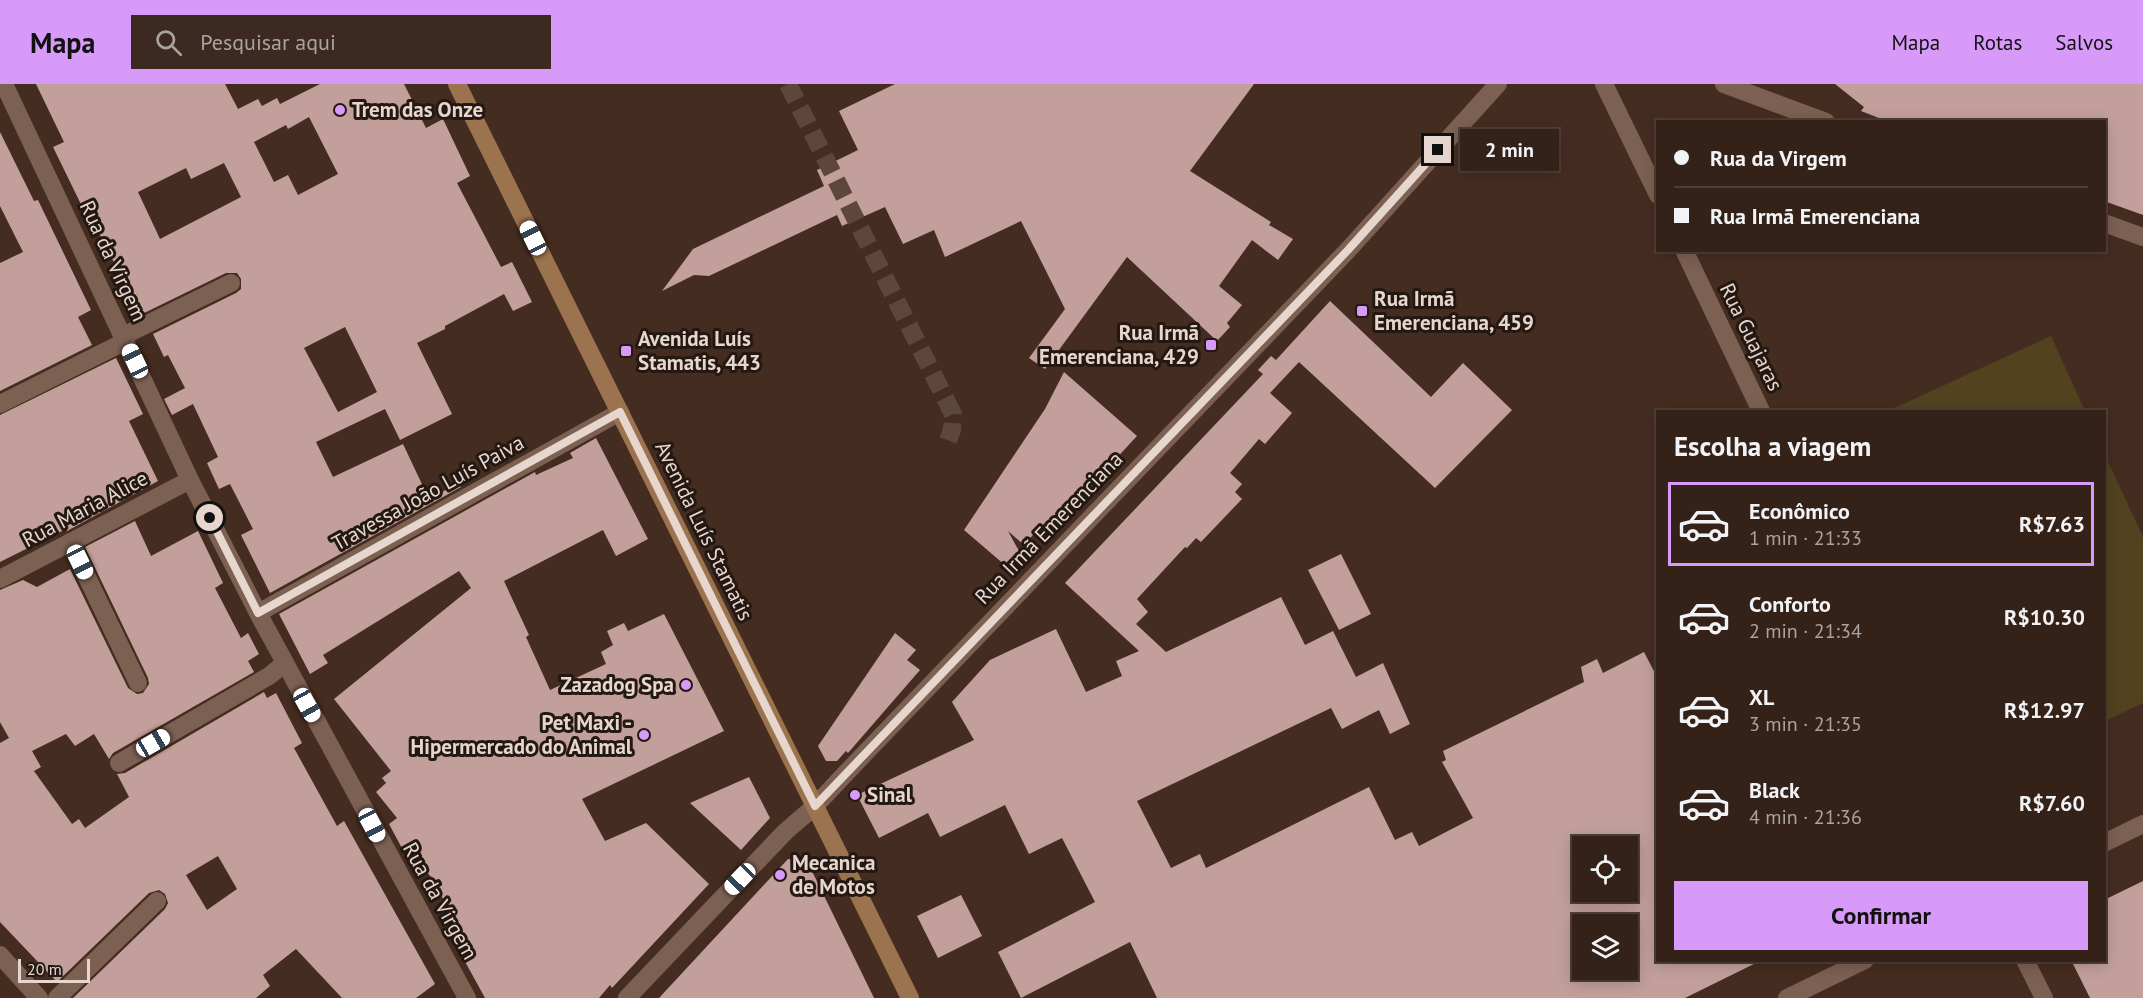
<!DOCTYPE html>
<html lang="pt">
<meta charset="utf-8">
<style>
body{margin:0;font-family:"PT Sans",sans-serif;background:#3c2921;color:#f1f3f6;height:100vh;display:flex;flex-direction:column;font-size:22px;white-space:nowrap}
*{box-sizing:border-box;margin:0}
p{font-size:20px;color:#a9a3a2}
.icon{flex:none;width:33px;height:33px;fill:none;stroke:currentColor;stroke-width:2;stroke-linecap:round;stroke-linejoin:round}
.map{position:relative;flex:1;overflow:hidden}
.sheet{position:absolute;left:1656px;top:326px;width:450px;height:552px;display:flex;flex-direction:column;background:#342118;border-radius:0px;box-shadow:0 3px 15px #0003,0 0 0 2px #4e3e37}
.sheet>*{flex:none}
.guide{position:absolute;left:1656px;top:36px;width:450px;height:132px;border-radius:0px;box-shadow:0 3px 15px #0003,0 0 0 2px #4e3e37;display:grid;align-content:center;height:132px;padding:0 18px;background:#342118}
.buttons{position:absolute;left:1572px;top:752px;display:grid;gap:12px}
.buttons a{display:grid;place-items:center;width:66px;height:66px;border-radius:0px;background:#342118;box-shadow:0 3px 15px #0003,0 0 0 2px #4e3e37;font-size:30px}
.scale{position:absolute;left:18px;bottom:15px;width:72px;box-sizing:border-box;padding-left:6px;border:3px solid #e6d6ce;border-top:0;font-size:16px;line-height:21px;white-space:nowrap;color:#e6d6ce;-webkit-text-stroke:4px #231812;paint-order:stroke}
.end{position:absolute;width:27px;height:27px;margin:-14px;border:8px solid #e6d6ce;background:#111;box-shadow:0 0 0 3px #111}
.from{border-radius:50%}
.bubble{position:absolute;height:42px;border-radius:0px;background:#342118;box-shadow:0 3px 15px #0003,0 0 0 2px #4e3e37;font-size:20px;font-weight:800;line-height:42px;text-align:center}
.car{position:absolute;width:18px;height:36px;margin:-18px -9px;border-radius:8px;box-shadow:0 0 4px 2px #0007;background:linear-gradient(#fff 24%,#345 0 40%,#fff 0 76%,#345 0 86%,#fff 0)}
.guide b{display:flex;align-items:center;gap:21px;height:57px;font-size:22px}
.guide b+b{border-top:2px solid #4e3e37}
.guide i{width:15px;height:15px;background:#f1f3f6}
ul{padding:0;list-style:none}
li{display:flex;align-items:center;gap:18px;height:84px;margin:0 12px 9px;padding:0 6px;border:3px solid transparent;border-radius:0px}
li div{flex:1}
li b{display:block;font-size:22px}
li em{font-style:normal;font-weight:800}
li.selected{border-color:#d89af8}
li>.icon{width:54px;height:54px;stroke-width:1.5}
h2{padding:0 18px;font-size:27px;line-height:72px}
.action{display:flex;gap:12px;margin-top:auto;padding:12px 18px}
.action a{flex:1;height:69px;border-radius:0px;background:#d89af8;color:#111;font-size:24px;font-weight:800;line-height:69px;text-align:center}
header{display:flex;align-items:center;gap:36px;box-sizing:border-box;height:84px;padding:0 30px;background:#d89af8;color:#111}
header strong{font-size:28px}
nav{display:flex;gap:33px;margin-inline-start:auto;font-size:21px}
.search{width:420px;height:54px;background:#3c2921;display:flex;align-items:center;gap:15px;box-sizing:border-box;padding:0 21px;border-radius:0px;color:#a9a3a2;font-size:22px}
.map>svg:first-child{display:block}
.green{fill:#524220}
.building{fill:#c29f9a;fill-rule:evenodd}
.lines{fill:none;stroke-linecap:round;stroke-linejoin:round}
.minor-tunnel{stroke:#5d463a;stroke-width:18;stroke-dasharray:18 9;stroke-linecap:butt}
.minor{stroke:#7c6052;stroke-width:18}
.major{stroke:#9b734e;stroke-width:18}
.route{stroke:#e6d6ce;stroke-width:8}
.poi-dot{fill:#d89af8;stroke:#231812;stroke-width:2}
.labels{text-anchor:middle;stroke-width:6;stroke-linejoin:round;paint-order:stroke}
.poi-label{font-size:21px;font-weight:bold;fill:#e6d6ce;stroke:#231812;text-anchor:start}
.street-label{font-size:21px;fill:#e6d6ce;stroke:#231812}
</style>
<header>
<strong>Mapa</strong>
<div class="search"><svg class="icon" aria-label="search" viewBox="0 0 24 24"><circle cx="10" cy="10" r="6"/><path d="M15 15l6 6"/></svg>Pesquisar aqui</div>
<nav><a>Mapa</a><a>Rotas</a><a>Salvos</a></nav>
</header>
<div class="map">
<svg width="2143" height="914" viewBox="0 0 2143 914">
<rect width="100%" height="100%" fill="#452c20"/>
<g class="green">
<path d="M2051 252 2085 327H1888Z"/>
<path d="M2104 369 2143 453V619L2105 637Z"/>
</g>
<g class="building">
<path d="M36 0H225L238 25 258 15 262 22 277 14 280 20 320 0H404L426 44 443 35 470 92 457 99 501 183 512 178 532 218 513 227 504 210 445 242V245L417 259 452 330 400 356 385 325 316 358 333 393 403 360 429 415 459 399 461 403 270 509 241 451 253 445 230 400 219 405 207 379 218 373 193 320 172 331 164 315 185 304 168 271 164 273 153 250 236 209 241 205V195L237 189H226L136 233 121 202 125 200 98 147 95 149 53 63 64 58ZM309 33 338 90 298 111 288 91 274 98 254 58 286 41 288 45ZM224 79 241 113 160 155 138 108 186 84 191 95ZM345 243 377 308 338 328 304 264Z"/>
<path d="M895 0H1254L1190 87 1271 138 1269 141 1293 155 1278 176 1252 156 1219 202 1242 221 1227 239 1230 243 1217 257 1127 173 1045 285 1029 274 1065 225 1021 137 945 173 934 146 903 160 885 123 842 142 837 131 709 192 694 191 662 207 693 165 824 102 817 86 858 66 839 27Z"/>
<path d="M1835 0H2143V131L2104 117V38H1889L1861 27 1864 23Z"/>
<path d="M0 48 34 117 38 116 91 226 78 233 92 261 0 307V179L23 168 0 122Z"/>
<path d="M1330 217 1431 313 1463 279 1512 326 1435 404 1299 278 1270 309 1292 329 1265 360 1259 355 1230 389 1242 400 1235 408 1242 415 1201 458 1196 454 1187 464 1185 463 1137 515 1148 528 1136 540 1166 568 1281 513 1305 561 1333 547 1356 593 1383 579 1410 640 1390 650 1379 626 1342 645 1331 624 1137 717 1171 784 1200 770 1206 784 1369 703 1395 756 1412 748 1419 762 1473 734 1442 678 1446 676 1443 667 1584 598 1581 583 1597 575 1603 589 1644 568 1658 595V876H1762L1685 914H1157L1130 858 1021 914 998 868 1095 818 1062 754 1029 770 1005 721 940 753 928 729 879 754 857 711 974 656 952 618 990 576 1056 545 1086 608 1122 592 1116 577 1139 567 1065 499 1263 290 1258 286 1271 272 1276 276ZM1582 762H1628V807H1582ZM1582 840H1628V885H1582Z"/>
<path d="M116 274 143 330 129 337 158 397 67 447 66 445 0 478V331Z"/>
<path d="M1064 288 1137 352 1047 449 1040 443 1024 461 1008 447 1019 467 1006 482 964 446 1045 325Z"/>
<path d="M596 354 648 455 616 472 603 446 504 497 529 551 526 553 550 606 606 580 601 568 613 561 607 547 624 539 628 547 664 530 724 647 582 715 605 757 646 739 709 800 612 904 610 901 599 914H485L440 832 450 822 430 800 434 796 406 766 404 768 389 740 397 734 376 708 386 699 382 694 391 687 334 615 471 504 459 487 323 571 328 579 310 590 279 530 535 388 536 391 573 374 570 369Z"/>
<path d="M135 437 151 472 198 447 223 499 215 504 241 554 248 549 259 570 248 577 254 588 113 669 109 675 94 650 75 662 66 650 32 667 41 683 34 687 72 740 79 735 85 744 129 713 117 690 125 689 264 608 267 614 276 609 302 659 294 664 337 742 344 737 435 900 416 914H342L296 865 263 891 270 902 256 914H73L165 825 168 819 165 810 159 806 149 809 57 898 0 838V659L9 654 0 638V506L23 496 37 503 70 485 128 604 137 610 143 609 149 600 148 594 85 463ZM218 772 237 805 207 826 186 791Z"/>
<path d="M1341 470 1371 530 1339 546 1308 486Z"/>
<path d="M895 549 916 566 907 576 920 586 848 669 846 667 837 677H826L818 662Z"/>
<path d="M749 693 770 734 741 766 690 719Z"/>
<path d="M788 775 807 777 874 914H659Z"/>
<path d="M2143 797V914H2090L2071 876H2104V816Z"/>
<path d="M961 811 982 852 938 874 917 832Z"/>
</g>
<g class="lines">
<path class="minor-tunnel" d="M788 0 953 330 952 346 946 361"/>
<g class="minor">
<path d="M4 0 190 396 258 529 467 914"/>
<path d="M1604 0 1658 111"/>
<path d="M1724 0 1826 38"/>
<path d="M2104 139 2143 153"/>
<path d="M1684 166 1761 327"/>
<path d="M123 252 231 199"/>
<path d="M0 320 126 257"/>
<path d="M70 458 138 599"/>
<path d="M0 495 190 396"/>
<path d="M258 529 620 328"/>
<path d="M119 679 269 592 284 580"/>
<path d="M2104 759 2143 740"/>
<path d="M0 871 39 914"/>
<path d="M2025 876 2044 914"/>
<path d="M57 914 157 817"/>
<path d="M627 914 785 748 815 722 845 690 1348 166 1498 0"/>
<path d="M1787 914 1865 876"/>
</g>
<path class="major" d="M457 0 910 914"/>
</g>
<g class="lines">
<path class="route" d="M210 434 258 529 620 328 815 722 1348 166 1438 66"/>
</g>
<g class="poi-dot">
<circle cx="340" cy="26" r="6"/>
<rect x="1356" y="221" width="12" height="12" rx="3"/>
<rect x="1205" y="255" width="12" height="12" rx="3"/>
<rect x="620" y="261" width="12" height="12" rx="3"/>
<circle cx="686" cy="601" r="6"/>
<circle cx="644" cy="651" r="6"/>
<circle cx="855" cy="711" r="6"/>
<circle cx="780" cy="791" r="6"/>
</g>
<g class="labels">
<g class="poi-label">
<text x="352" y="33">Trem das Onze</text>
<text x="1374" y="222">Rua Irmã<tspan x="1374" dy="24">Emerenciana, 459</tspan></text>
<text x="1199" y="256" text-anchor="end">Rua Irmã<tspan x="1199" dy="24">Emerenciana, 429</tspan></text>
<text x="638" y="262">Avenida Luís<tspan x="638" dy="24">Stamatis, 443</tspan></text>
<text x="674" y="608" text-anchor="end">Zazadog Spa</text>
<text x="632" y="646" text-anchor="end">Pet Maxi -<tspan x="632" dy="24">Hipermercado do Animal</tspan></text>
<text x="867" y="718">Sinal</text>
<text x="792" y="786">Mecanica<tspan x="792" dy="24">de Motos</tspan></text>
</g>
<g class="street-label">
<text transform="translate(113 177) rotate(65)" y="7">Rua da Virgem</text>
<text transform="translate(1751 253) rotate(64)" y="7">Rua Guajaras</text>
<text transform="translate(428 409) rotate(-29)" y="7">Travessa João Luís Paiva</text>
<text transform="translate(85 425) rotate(-28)" y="7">Rua Maria Alice</text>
<text transform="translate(1049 444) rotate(-46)" y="7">Rua Irmã Emerenciana</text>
<text transform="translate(704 447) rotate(64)" y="7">Avenida Luís Stamatis</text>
<text transform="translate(440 817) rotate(61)" y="7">Rua da Virgem</text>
</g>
</g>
</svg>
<div class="buttons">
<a><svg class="icon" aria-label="locate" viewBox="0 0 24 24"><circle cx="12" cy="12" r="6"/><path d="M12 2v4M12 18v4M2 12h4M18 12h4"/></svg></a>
<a><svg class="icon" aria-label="layers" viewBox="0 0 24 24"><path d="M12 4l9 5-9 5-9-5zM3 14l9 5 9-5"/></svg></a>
</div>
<div class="scale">20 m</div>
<i class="end from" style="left:210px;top:434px"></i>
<i class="end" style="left:1438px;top:66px"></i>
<div class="bubble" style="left:1460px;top:45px;width:99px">2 min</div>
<i class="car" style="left:533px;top:154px;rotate:334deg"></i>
<i class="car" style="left:135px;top:277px;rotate:335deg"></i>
<i class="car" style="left:80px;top:478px;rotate:154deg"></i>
<i class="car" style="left:307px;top:621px;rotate:151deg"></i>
<i class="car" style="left:153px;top:659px;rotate:60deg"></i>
<i class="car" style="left:372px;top:741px;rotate:152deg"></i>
<i class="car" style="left:740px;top:795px;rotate:224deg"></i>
<div class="guide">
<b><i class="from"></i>Rua da Virgem</b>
<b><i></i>Rua Irmã Emerenciana</b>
</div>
<section class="sheet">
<h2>Escolha a viagem</h2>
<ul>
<li class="selected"><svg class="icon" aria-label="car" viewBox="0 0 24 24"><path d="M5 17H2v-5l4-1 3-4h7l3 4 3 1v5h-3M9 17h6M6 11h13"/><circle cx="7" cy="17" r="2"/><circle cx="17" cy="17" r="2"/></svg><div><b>Econômico</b><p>1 min · 21:33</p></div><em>R$7.63</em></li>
<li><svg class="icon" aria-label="car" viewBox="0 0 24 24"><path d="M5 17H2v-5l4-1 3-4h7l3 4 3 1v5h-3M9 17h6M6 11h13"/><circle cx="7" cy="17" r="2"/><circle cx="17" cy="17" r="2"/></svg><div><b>Conforto</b><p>2 min · 21:34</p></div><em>R$10.30</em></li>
<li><svg class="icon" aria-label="car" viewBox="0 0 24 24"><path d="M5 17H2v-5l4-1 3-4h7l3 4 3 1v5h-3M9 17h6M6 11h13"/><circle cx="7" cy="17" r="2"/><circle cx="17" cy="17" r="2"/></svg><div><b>XL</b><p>3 min · 21:35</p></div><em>R$12.97</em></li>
<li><svg class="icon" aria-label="car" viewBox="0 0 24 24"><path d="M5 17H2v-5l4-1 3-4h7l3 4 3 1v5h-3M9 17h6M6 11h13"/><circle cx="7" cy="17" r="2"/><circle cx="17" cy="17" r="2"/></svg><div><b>Black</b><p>4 min · 21:36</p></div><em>R$7.60</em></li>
</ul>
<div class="action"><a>Confirmar</a></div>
</section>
</div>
